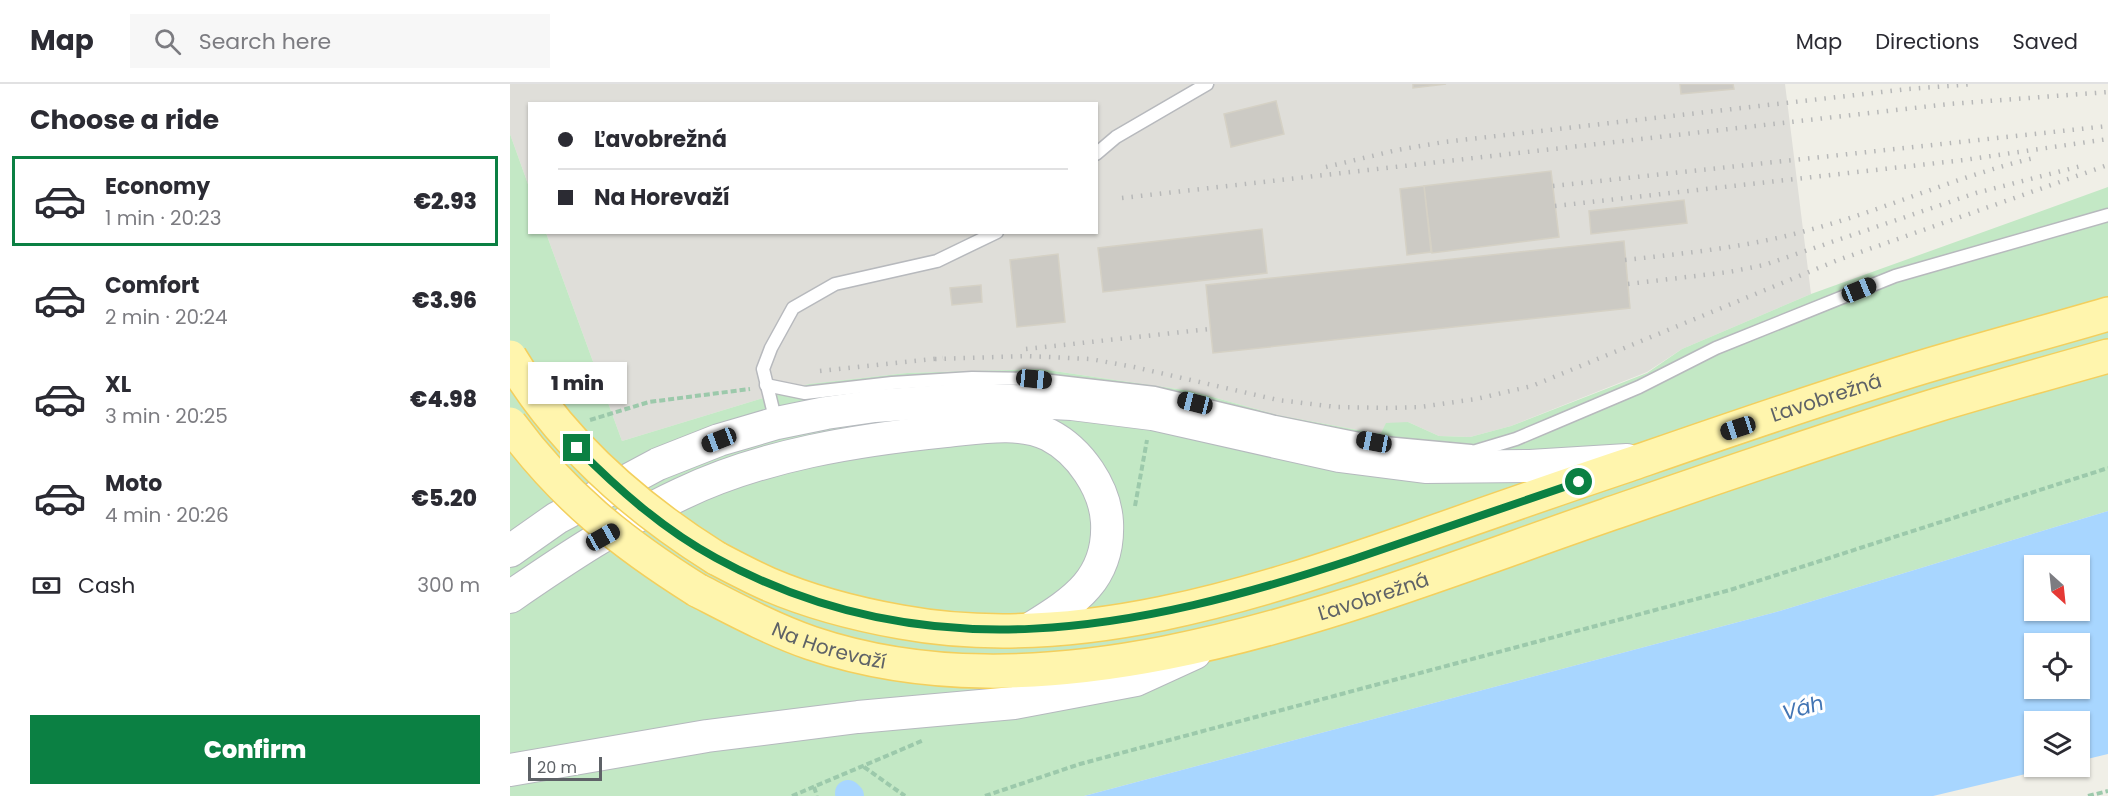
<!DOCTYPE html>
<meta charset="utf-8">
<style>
body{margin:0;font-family:Poppins,sans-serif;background:#f7f7f7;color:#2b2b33;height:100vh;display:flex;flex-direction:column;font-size:22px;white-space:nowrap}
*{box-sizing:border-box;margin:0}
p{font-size:20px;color:#7c7c81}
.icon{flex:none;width:33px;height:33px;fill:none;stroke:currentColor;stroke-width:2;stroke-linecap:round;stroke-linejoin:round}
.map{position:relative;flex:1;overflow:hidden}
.side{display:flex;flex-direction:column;background:#fff;width:510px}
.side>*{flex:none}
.guide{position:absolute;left:18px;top:18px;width:570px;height:132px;border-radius:0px;box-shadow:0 2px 4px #0004;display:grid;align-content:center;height:132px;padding:0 30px;background:#fff}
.needle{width:39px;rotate:153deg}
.fabs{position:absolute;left:1514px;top:471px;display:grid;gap:12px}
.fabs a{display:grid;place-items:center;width:66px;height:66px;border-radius:0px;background:#fff;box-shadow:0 2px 4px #0004;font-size:30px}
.scale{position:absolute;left:18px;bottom:15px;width:74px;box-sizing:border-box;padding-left:6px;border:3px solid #5e6267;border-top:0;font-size:16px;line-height:21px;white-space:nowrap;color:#5e6267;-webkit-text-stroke:4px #fff;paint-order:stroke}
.end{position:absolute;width:27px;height:27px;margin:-14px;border:8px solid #0b8043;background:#fff;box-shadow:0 0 0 3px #fff}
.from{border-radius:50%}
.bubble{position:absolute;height:42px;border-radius:0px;background:#fff;box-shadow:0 2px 4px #0004;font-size:20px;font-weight:800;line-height:42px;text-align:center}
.car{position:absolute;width:18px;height:36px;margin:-18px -9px;border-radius:8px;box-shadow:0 0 4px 2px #0007;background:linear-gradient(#222 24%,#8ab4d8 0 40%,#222 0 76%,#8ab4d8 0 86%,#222 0)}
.guide b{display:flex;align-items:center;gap:21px;height:57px;font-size:22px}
.guide b+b{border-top:2px solid #e1e1e2}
.guide i{width:15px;height:15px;background:#2b2b33}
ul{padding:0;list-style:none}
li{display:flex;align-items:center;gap:18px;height:90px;margin:0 12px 9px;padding:0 18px;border:3px solid transparent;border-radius:0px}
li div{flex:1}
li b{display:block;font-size:22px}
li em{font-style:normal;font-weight:800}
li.current{border-color:#0b8043}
li>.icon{width:54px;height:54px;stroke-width:1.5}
h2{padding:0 30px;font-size:27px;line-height:72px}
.pay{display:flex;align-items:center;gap:15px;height:66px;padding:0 30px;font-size:22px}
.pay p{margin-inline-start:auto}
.cta{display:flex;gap:12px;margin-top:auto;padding:12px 30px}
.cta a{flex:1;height:69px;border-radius:0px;background:#0b8043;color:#fff;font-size:24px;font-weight:800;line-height:69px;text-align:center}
header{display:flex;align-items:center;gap:36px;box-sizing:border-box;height:84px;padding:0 30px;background:#fff;border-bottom:2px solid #e1e1e2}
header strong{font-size:28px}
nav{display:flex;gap:33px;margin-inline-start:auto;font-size:21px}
.search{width:420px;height:54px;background:#f7f7f7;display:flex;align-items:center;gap:15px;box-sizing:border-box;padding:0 21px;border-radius:0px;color:#7c7c81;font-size:22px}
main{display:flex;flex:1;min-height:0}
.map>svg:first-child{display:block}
.industrial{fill:#dfded9}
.green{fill:#c3e8c5}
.water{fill:#a8d6ff;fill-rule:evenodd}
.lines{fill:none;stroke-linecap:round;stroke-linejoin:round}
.canal{stroke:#a8d6ff;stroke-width:26}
.building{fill:#cccac4;stroke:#d5d1c5;stroke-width:1.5}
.service-casing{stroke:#b7b9bd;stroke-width:15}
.secondary-casing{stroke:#b5b9be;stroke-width:34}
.primary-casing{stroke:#f3cf5d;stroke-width:36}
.path{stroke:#9cc9ab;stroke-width:4;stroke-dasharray:6 3;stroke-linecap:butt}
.service{stroke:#fff;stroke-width:12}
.secondary{stroke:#fff;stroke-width:32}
.primary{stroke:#fff5ad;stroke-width:33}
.rail{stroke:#b7b8b8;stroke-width:4.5;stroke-dasharray:1.5 8;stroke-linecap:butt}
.primary-bridge-casing{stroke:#f3cf5d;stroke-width:36;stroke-linecap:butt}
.primary-bridge{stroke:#fff5ad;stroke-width:33}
.route{stroke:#0b8043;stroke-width:8}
.labels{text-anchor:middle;stroke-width:6;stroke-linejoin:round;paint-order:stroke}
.street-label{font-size:20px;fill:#5e6267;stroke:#fff}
.water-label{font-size:21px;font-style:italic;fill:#4275b4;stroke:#fff}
</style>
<header>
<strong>Map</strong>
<div class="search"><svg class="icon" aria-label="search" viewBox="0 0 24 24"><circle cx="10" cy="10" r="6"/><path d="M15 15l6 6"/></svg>Search here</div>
<nav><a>Map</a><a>Directions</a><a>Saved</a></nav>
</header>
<main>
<section class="side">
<h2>Choose a ride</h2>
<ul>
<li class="current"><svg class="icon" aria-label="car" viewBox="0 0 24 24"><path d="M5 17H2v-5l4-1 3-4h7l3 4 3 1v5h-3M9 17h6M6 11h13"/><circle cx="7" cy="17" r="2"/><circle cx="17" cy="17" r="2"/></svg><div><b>Economy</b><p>1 min · 20:23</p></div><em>€2.93</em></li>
<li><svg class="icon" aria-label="car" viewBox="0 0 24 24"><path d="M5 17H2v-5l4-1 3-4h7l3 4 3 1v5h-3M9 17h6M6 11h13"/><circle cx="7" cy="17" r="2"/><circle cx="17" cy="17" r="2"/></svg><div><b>Comfort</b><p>2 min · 20:24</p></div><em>€3.96</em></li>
<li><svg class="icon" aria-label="car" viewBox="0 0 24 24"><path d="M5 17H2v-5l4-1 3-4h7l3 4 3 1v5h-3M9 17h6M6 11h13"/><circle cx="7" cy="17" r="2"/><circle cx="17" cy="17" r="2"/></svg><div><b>XL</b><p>3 min · 20:25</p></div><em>€4.98</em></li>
<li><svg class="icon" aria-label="car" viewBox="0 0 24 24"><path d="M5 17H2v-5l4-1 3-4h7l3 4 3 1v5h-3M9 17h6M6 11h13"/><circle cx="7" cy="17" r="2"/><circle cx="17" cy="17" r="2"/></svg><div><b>Moto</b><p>4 min · 20:26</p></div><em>€5.20</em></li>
</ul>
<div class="pay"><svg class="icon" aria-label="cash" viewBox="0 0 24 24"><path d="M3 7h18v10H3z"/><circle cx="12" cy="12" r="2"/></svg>Cash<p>300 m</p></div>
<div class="cta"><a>Confirm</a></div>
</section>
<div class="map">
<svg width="1598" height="712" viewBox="0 0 1598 712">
<rect width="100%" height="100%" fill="#f0efe7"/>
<path class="industrial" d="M0 0H1275L1301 210 1172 265 1137 288 1001 342 960 353 929 352 898 338 871 349H864L767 331 681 307 530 285 397 289 299 300 112 357 36 149 586 148V20H20L19 103 0 50Z"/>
<path class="green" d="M0 50 19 103 20 148 36 149 112 357 299 300 397 289 530 285 681 307 767 331 864 349H871L876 339 898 338 929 352 960 353 1001 342 1137 289 1172 265 1301 210 1598 103V427L1266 528 574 712H0Z"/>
<path class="water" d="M1598 427V670L1569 677V638H1524V682L1545 683 1423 712H574L1266 528ZM1524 482H1569V526H1524ZM1524 560H1569V604H1524Z"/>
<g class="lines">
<path class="canal" d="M338 709 341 712"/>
</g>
<g class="building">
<path d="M903 0H936L903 4Z"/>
<path d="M1170 0H1223L1224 5 1171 10Z"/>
<path d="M766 17 774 50 721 63 714 30Z"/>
<path d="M1041 87 1049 153 922 169 914 102Z"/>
<path d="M914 102 921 168 897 171 890 105Z"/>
<path d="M1174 116 1177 139 1081 150 1079 127Z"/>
<path d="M752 145 757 189 593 208 588 164Z"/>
<path d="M1114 157 1120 224 703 269 696 201Z"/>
<path d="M548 170 555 238 507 243 500 176Z"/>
<path d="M471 201 472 218 442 221 440 204Z"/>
</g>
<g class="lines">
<defs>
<g id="service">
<path d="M586 70 606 53 697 0"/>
<path d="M256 301 295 309 382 299 462 294 524 295 645 309 765 338 864 358 961 367"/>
<path d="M266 338 253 285 261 264 283 224 325 200 427 177 487 148"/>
<path d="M956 370 1006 355 1044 339 1129 303 1206 264 1385 192 1598 131"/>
</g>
<g id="secondary">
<path d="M0 467 47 434 148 380 209 356 267 339 316 329 365 322 464 315 562 320 642 330 829 372 915 383 1020 382 1117 376"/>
<path d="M0 513C55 475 111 438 171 410 252 371 347 356 436 347 468 344 509 336 539 351 570 367 595 404 597 438 600 496 563 518 520 545"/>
<path d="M0 686 197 652 348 633 504 619 626 596 685 569"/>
</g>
<g id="primary">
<path id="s1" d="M206 474C223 483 240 492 258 500 300 518 346 530 391 538 565 570 742 511 904 455 975 430 1046 405 1118 381 1216 347 1316 312 1416 282 1476 264 1537 248 1598 230"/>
<path id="s2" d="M187 506C224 525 261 545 301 559 556 645 856 514 1097 431 1207 393 1316 355 1427 321 1484 304 1541 288 1598 272"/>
</g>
</defs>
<use href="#service" class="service-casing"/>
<use href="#secondary" class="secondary-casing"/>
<use href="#primary" class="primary-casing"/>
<g class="path">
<path d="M80 336 139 318 240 305"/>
<path d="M625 422 637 356"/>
<path d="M354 683 395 712"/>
<path d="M304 703 307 712"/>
<path d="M282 712 414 656"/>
<path d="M475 712 570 680 1220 506 1598 384"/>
<path d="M1578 712 1598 707"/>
</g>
<use href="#service" class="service"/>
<use href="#secondary" class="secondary"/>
<use href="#primary" class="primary"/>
<g class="rail">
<path d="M816 83 887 66 934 58 1398 5 1464 0"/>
<path d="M1043 102 1598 42"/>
<path d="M612 114 1439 20 1598 8"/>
<path d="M1045 122 1454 76 1598 55"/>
<path d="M1115 176C1177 169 1239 163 1299 146 1375 126 1447 92 1524 74"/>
<path d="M1118 200 1219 188 1254 181 1466 109 1575 81"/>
<path d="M516 265 700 245"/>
<path d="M425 275 517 272 580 275 624 283 768 316 826 323 878 324 910 323 966 315 1022 302 1328 176 1598 81"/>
<path d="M310 287 433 274"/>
</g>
<defs>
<g id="primary-bridge">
<path d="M0 273C50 358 123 422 206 474"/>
<path d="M0 340C53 412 112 459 187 506"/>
</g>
</defs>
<use href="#primary-bridge" class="primary-bridge-casing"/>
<use href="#primary-bridge" class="primary-bridge"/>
</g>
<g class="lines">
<path class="route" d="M67 364C109 406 154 446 206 474 417 590 629 546 844 475 919 450 994 424 1069 398"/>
</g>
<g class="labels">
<g class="street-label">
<text dy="7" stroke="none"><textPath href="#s1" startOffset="1158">Ľavobrežná</textPath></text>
<text dy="7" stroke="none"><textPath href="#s2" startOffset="700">Ľavobrežná</textPath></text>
<text dy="7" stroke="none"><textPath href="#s2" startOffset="144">Na Horevaží</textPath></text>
</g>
<g class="water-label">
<text transform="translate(1293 624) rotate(-16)" y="7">Váh</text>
</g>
</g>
</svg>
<div class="fabs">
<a><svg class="needle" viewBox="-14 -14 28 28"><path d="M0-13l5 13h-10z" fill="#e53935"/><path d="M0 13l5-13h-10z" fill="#7c7c81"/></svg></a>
<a><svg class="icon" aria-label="locate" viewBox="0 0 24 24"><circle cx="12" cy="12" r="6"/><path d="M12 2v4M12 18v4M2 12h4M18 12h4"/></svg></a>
<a><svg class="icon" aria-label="layers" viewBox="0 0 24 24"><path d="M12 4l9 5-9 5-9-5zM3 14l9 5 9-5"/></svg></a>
</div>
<div class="scale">20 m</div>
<i class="end from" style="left:1069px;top:398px"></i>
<i class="end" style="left:67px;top:364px"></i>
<div class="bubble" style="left:18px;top:278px;width:99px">1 min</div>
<i class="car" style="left:1349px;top:206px;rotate:68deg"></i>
<i class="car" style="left:524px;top:295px;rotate:96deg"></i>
<i class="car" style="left:685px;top:319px;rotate:284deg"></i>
<i class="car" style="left:1228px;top:344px;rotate:252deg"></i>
<i class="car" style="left:209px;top:356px;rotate:249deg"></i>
<i class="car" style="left:864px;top:358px;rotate:281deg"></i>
<i class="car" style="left:93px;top:453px;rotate:61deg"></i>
<div class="guide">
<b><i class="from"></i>Ľavobrežná</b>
<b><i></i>Na Horevaží</b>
</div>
</div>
</main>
